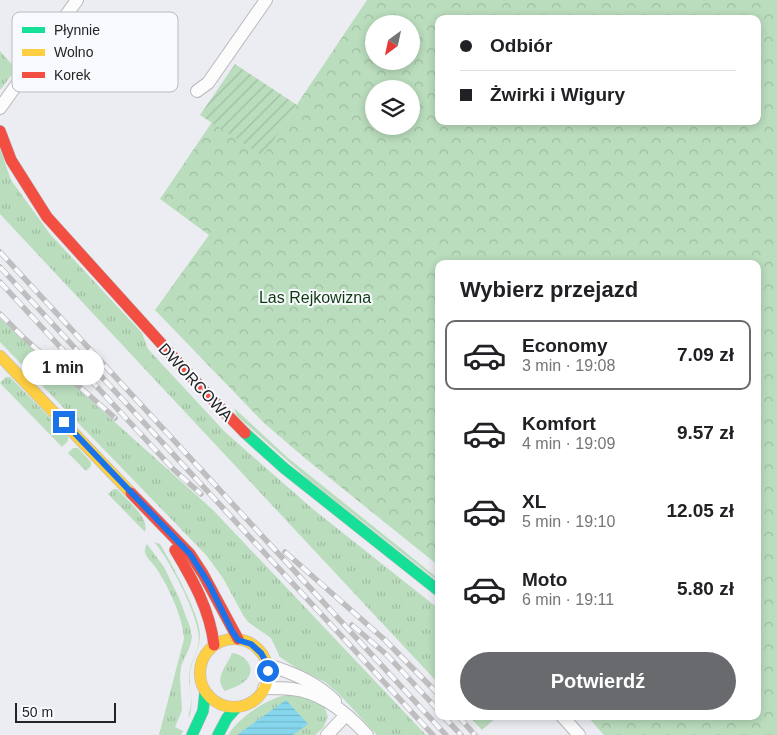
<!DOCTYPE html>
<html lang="pl">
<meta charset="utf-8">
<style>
body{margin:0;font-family:Helvetica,sans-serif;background:#f2f2f2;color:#202124;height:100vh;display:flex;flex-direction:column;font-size:19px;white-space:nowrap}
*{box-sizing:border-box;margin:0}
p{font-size:16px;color:#757577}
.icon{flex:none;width:28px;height:28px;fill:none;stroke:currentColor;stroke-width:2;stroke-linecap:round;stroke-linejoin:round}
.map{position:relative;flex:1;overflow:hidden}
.side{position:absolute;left:435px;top:260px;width:326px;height:460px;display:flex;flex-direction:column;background:#fff;border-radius:10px;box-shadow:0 2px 8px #0003}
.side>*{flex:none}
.guide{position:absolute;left:435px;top:15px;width:326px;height:110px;border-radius:10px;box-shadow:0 2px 8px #0003;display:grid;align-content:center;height:110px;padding:0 25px;background:#fff}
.needle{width:32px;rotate:213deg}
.tools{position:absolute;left:365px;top:15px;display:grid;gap:10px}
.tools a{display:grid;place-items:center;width:55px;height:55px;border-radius:50%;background:#fff;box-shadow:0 2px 8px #0003;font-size:25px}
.scale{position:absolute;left:15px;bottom:12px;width:101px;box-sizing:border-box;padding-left:5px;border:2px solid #232426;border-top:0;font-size:14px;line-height:18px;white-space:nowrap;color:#232426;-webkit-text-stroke:4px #f9fafe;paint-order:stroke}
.end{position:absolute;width:22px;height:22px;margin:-11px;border:6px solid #1a73e8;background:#fff;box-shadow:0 0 0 2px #fff}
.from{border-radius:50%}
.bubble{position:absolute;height:35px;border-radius:18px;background:#fff;box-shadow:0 2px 8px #0003;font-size:16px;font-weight:700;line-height:35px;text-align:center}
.guide b{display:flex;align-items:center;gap:18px;height:48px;font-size:19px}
.guide b+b{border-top:1px solid #e0e0e0}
.guide i{width:12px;height:12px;background:#202124}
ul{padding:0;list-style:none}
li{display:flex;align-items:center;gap:15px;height:70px;margin:0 10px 8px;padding:0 15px;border:2px solid transparent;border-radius:10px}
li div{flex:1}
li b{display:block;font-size:19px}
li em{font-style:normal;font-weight:700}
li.active{border-color:#696a6d}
li>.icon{width:45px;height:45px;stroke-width:1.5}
h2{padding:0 25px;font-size:22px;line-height:60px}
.button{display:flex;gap:10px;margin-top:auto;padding:10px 25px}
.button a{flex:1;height:58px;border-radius:30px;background:#696a6d;color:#fff;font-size:20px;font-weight:700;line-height:58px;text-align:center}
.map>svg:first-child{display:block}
.grass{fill:url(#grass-tufts)}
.forest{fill:url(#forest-crowns);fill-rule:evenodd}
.garden{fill:url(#garden-furrows)}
.water{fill:url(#water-rules)}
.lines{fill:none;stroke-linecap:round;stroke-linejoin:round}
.street-casing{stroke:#b8b9bc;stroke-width:14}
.fast-casing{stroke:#b8b9bc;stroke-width:12}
.slow-casing{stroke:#b8b9bc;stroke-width:12}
.jam-casing{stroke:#b8b9bc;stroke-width:12}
.street{stroke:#fcfcfd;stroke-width:12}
.fast{stroke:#16e098;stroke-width:11}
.slow{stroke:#ffcf43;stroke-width:11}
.jam{stroke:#f24e42;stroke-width:11}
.rail-casing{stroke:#bebebf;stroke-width:5.5}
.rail{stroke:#f9fafe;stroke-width:4;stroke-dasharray:11;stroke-linecap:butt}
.route{stroke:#1a73e8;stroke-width:6}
.labels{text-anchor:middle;stroke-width:4;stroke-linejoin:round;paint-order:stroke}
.park-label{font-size:16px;fill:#0d3b10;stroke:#f9fafe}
.street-label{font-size:16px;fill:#232426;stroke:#f9fafe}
.key{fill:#f9fafe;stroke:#b9babd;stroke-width:1}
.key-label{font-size:14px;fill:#232426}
</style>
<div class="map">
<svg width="777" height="735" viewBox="0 0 777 735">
<defs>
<pattern id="grass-tufts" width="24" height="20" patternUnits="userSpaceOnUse" patternTransform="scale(1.25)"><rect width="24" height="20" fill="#baddbd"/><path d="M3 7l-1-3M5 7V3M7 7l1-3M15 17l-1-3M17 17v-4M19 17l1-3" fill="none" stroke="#a0bea2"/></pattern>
<pattern id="forest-crowns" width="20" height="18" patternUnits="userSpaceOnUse" patternTransform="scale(1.25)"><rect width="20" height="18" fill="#baddbd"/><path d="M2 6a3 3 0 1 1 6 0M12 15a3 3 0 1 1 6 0" fill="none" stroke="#a0bea2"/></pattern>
<pattern id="garden-furrows" width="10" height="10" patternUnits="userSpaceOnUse" patternTransform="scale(1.25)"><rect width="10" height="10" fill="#baddbd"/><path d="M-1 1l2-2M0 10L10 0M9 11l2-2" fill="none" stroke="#a0bea2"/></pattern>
<pattern id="water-rules" width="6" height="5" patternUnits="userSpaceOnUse" patternTransform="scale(1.25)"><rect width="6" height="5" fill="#86d7ee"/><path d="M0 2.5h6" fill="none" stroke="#73b8cc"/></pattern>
</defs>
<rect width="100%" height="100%" fill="#ecedf2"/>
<g class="grass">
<path d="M0 51 16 69 1 89H0Z"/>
<path d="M0 149 11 180 50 234 142 333 148 349 225 432 258 461 314 510 439 609V684L0 214Z"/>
<path d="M0 318 12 330 213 510 426 735H377L338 693 325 682 298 669 280 657 271 638 248 622 243 615 223 578 206 555 0 342Z"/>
<path d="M6 377H10L68 436V441L62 447 0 383Z"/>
<path d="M234 408 288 458 439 579V582L308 479 237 416Z"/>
<path d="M73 448H78L91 462V466L86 471 68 453Z"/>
<path d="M114 489H117C126 499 150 518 145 532L108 494Z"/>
<path d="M154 542 160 544C171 563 201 616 200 636 200 649 192 659 190 672 188 688 195 702 189 718 188 714 191 708 191 703 192 691 187 681 190 669 192 659 199 650 199 639 200 618 169 558 154 542Z"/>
<path d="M147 544 164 567 179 598 190 627 192 637 190 646 181 666 180 677 182 710 175 727 183 731 181 735H159L184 639C183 618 169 588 158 571 155 565 149 561 146 555 144 551 145 548 147 544Z"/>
<path d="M232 653C244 654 257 667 247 679 242 685 232 688 225 691 213 678 227 666 232 653Z"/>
<path d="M290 694 304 696 324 706 328 717 323 728 315 735H228C238 717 270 697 290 694Z"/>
<path d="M469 716H498L482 730Z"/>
</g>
<path class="forest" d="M367 0H777V735H604L587 716H758V264H439V566L306 459 264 423 155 310 209 235 160 199 212 122 263 155ZM439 19H758V121H439ZM374 24H411V61H374ZM374 89H411V126H374Z"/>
<path class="garden" d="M235 64 297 105 263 156 200 115Z"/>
<path class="water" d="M286 700 308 724 293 735H237Z"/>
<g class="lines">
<defs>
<g id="street">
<path d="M197 91 208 83 266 0"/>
<path d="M0 108 77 0"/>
<path d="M267 665C292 672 316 682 335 701"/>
<path d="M264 688C273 688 283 688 292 689 321 692 348 714 367 735"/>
<path d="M562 716 579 735"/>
<path d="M327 735 346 715"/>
</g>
<g id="fast">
<path d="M245 433 284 468 439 591"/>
<path d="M192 735 203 711 205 693"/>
<path d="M218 735 227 718 236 708"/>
</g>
<g id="slow">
<path d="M0 356 131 493"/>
<circle cx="234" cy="673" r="34"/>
</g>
<g id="jam">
<path d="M0 131 11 160 47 217 205 392 245 433"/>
<path d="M131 493 190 554 203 574 238 639"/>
<path d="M175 550C193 580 210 610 214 645"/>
</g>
</defs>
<use href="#street" class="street-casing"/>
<use href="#fast" class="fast-casing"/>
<use href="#slow" class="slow-casing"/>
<use href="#jam" class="jam-casing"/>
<use href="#street" class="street"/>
<use href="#fast" class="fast"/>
<use href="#slow" class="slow"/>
<use href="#jam" class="jam"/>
<defs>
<g id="rail">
<path d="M0 252 446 735"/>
<path d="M0 267 433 735"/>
<path d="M0 282 173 469 201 494"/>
<path d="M0 314 24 338 115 418"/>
<path d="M285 552 385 640 439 695"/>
<path d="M352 625 387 655 439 711"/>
<path d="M443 716 461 735"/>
<path d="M458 716 475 735"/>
</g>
</defs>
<use href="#rail" class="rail-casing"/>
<use href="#rail" class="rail"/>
</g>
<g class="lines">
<path class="route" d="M64 422 190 554 209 584 232 631 238 640 251 644 261 653 266 662 268 671"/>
</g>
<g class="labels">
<g class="park-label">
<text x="315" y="303">Las Rejkowizna</text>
</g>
<g class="street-label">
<text transform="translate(196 382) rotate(47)" y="6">DWORCOWA</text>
</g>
</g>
<rect x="12" y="12" width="166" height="80" rx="8" class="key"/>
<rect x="22" y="27" width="23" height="6" fill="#16e098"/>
<rect x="22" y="49" width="23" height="7" fill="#ffcf43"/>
<rect x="22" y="72" width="23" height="6" fill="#f24e42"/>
<g class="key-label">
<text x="54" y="35">Płynnie</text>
<text x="54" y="57">Wolno</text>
<text x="54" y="80">Korek</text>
</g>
</svg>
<div class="tools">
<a><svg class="needle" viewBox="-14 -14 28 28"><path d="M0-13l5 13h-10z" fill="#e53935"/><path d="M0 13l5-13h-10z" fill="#757577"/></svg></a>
<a><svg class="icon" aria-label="layers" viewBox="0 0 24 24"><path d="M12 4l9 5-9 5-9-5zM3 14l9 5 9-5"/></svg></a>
</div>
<div class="scale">50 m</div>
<i class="end from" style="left:268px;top:671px"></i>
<i class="end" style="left:64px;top:422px"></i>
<div class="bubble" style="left:22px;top:350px;width:82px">1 min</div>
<div class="guide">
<b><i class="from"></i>Odbiór</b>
<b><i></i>Żwirki i Wigury</b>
</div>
<section class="side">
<h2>Wybierz przejazd</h2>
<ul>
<li class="active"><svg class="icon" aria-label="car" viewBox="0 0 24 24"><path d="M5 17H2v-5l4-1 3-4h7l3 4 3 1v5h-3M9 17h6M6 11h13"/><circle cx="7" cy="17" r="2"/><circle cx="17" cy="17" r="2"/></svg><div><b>Economy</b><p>3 min · 19:08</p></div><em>7.09 zł</em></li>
<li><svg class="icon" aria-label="car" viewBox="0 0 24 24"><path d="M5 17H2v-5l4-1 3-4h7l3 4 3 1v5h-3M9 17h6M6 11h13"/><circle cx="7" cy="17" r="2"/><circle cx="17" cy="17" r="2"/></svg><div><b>Komfort</b><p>4 min · 19:09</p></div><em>9.57 zł</em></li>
<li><svg class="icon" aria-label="car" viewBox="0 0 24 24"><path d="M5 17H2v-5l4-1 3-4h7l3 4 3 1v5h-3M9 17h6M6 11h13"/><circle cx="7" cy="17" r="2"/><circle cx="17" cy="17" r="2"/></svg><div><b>XL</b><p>5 min · 19:10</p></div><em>12.05 zł</em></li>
<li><svg class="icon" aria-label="car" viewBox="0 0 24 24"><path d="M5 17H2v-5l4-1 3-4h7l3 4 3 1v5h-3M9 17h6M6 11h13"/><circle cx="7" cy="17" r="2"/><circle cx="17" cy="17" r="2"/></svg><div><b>Moto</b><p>6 min · 19:11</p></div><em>5.80 zł</em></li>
</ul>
<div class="button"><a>Potwierdź</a></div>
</section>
</div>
